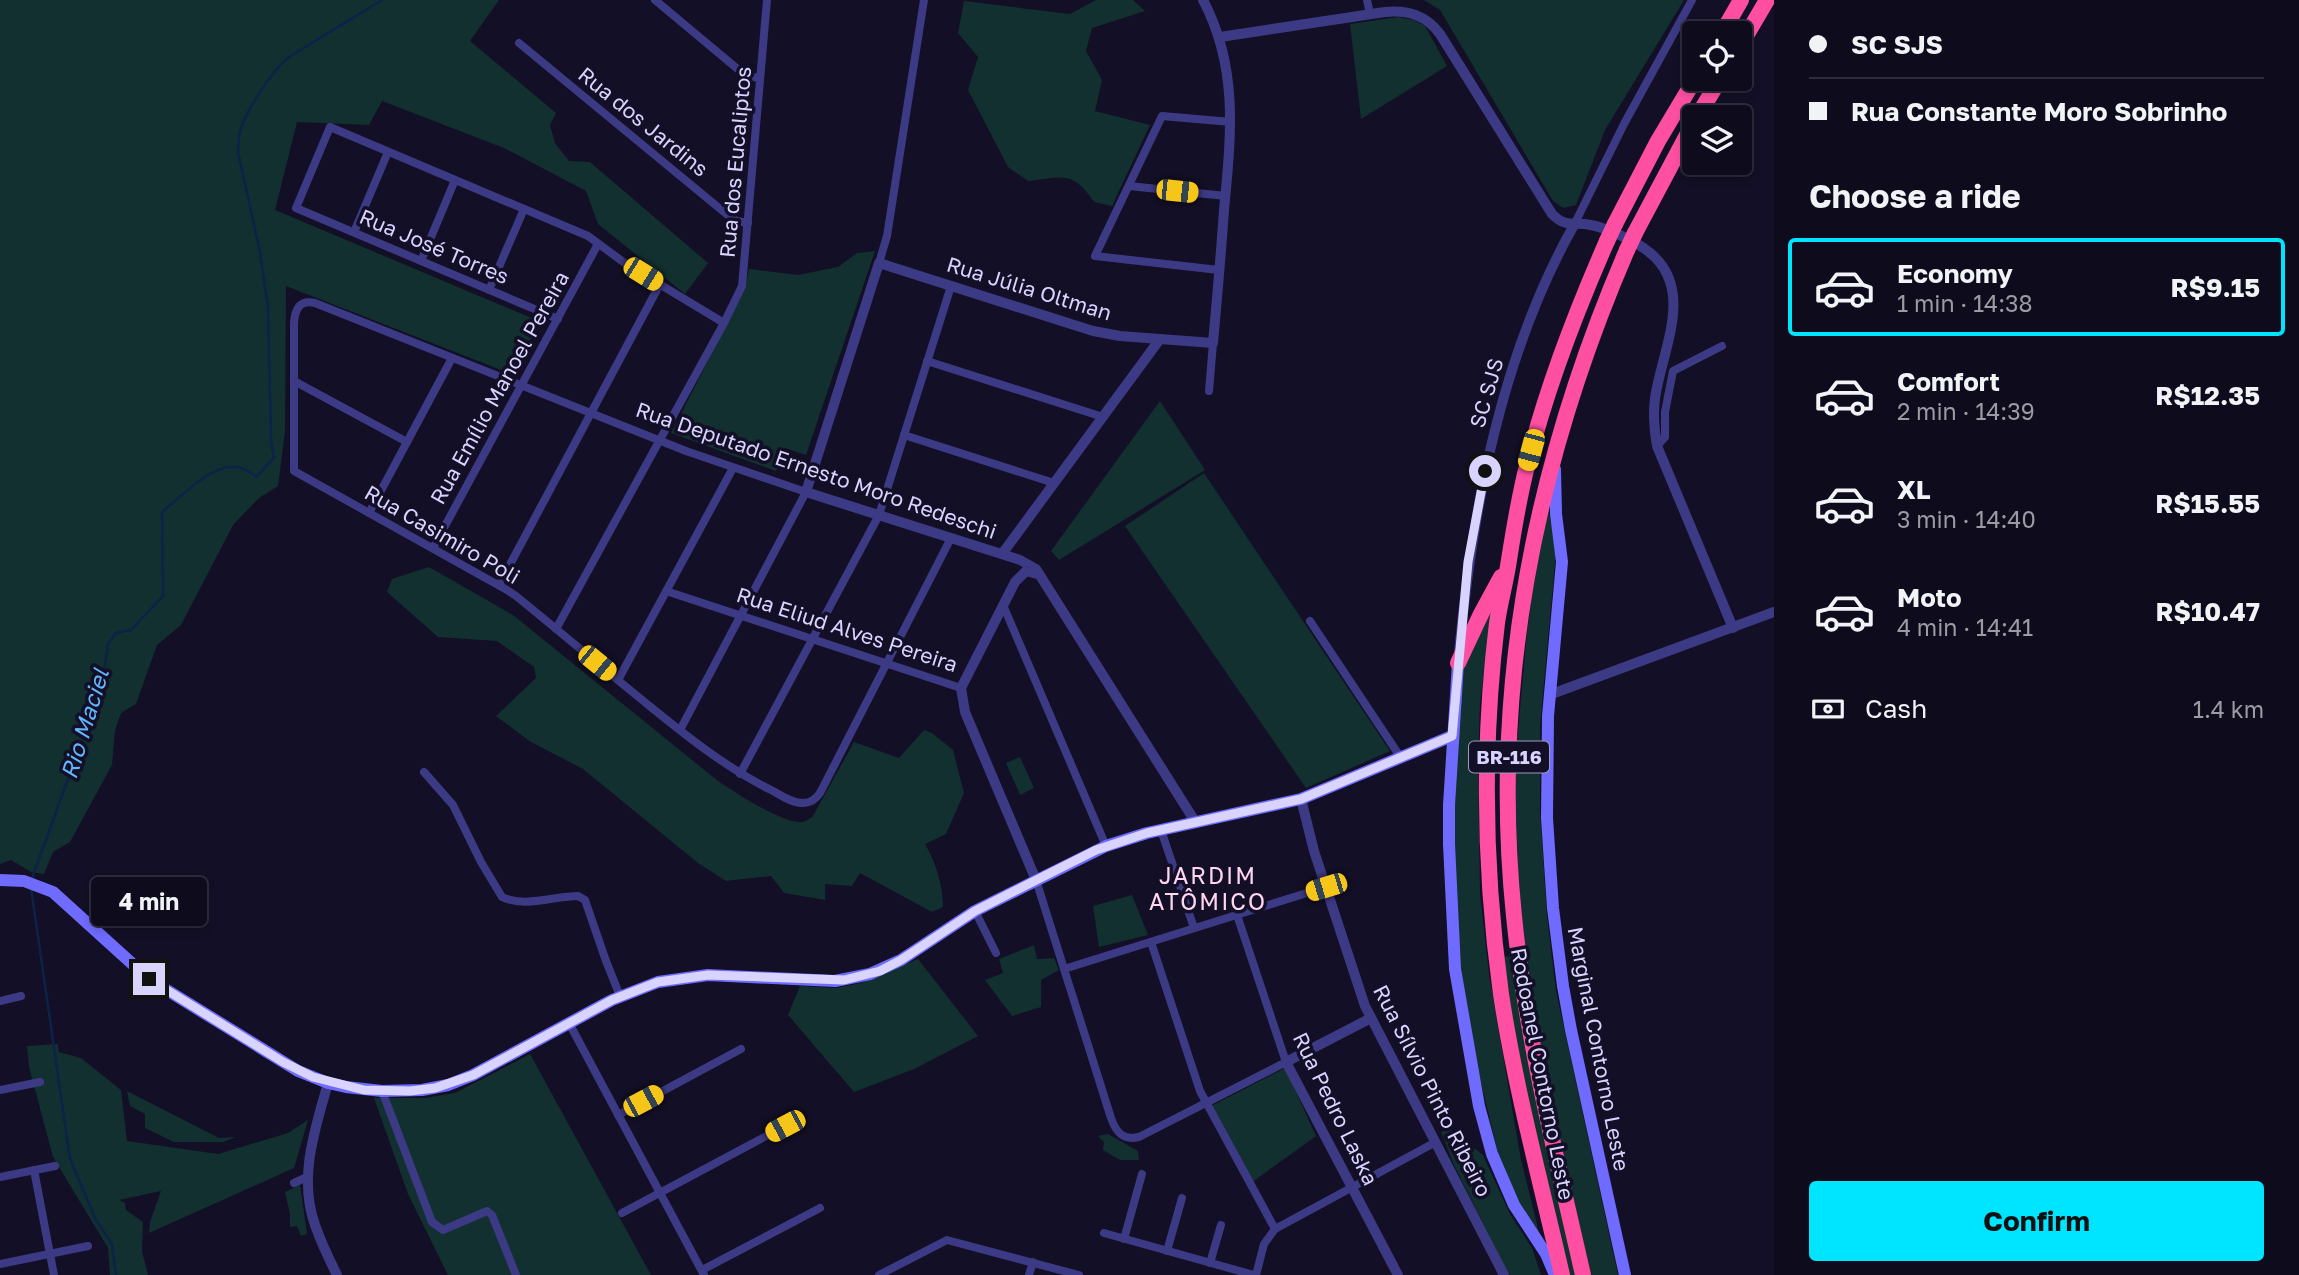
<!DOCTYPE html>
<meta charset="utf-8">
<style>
body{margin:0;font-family:"Golos Text",sans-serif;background:#1c1929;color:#f1f3f6;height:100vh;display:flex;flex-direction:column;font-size:26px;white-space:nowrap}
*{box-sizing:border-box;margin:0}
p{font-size:23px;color:#9b9ba3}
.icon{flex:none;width:38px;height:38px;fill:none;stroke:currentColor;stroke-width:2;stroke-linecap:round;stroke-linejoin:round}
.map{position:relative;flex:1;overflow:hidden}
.drawer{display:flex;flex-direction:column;background:#0e0b1c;width:525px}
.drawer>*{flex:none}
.hud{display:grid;align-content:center;height:154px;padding:0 35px;background:#0e0b1c}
.fabs{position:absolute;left:1682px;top:21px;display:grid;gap:14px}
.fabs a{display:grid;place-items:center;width:70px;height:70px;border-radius:7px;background:#0e0b1c;box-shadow:0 4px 10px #0003,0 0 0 2px #2e2b3b;font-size:35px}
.end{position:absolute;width:32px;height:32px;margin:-16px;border:9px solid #d9d4ff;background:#111;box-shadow:0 0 0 4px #111}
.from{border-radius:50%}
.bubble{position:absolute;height:49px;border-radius:7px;background:#0e0b1c;box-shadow:0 4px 10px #0003,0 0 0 2px #2e2b3b;font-size:23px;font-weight:700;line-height:49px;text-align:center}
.car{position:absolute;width:21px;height:42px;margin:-21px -10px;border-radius:9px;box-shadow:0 0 5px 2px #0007;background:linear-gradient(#f5c518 24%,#345 0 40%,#f5c518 0 76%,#345 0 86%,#f5c518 0)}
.hud b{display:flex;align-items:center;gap:24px;height:66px;font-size:26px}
.hud b+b{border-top:2px solid #2e2b3b}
.hud i{width:18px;height:18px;background:#f1f3f6}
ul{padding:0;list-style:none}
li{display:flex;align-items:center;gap:21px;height:98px;margin:0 14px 10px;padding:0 21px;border:4px solid transparent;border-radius:7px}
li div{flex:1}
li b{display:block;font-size:26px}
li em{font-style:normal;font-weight:700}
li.current{border-color:#00e5ff}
li>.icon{width:63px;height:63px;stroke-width:1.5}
h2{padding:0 35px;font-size:32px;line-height:84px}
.pay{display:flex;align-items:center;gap:18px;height:77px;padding:0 35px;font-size:26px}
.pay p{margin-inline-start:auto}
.action{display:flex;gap:14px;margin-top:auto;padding:14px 35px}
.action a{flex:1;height:80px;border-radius:7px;background:#00e5ff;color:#111;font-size:28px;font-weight:700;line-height:80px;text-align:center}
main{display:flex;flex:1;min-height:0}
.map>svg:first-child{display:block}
.green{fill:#12302f}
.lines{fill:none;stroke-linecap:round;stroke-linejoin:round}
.stream{stroke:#0c2248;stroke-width:2.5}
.minor{stroke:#3d3a85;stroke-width:8}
.tertiary{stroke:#3d3a85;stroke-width:10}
.secondary{stroke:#6f6bff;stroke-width:12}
.motorway{stroke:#ff4fa3;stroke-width:16}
.motorway-bridge{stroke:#ff4fa3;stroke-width:16}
.route{stroke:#d9d4ff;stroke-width:9}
.labels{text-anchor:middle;stroke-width:7;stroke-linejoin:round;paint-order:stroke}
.shield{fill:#130f26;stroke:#9e99be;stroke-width:2}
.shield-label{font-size:19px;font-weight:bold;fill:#d9d4ff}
.street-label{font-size:21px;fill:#d9d4ff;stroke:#130f26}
.water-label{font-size:23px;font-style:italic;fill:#62b6ff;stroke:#130f26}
.neighbourhood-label{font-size:23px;letter-spacing:2px;fill:#ffd6f0;stroke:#130f26}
</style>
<main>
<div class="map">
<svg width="1774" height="1275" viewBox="0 0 1774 1275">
<rect width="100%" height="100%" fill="#130f26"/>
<g class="green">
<path d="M0 0H499L470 41 556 113 550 125 555 143 569 161 590 162 708 263 685 294 598 224 586 191 504 148 382 101 369 125 297 122 275 210 541 322 511 374 286 286 285 432 278 486 259 498 233 525 181 625 157 645 136 704 121 713 115 730 112 765 70 842 53 852 44 874 31 872 11 860 0 864Z"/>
<path d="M1096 0H1133L1145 11 1092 28 1086 51 1102 80 1095 111 1150 125 1112 206 1094 202C1073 170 1062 177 1028 181L1008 167 968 90 978 57 958 33 964 1 1070 14Z"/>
<path d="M1424 0H1684L1605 130 1576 205 1563 208 1553 201 1440 10Z"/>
<path d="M1398 17 1414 20 1425 26 1447 66 1361 119 1350 24Z"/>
<path d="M875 251 806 455 785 448 776 471 671 433 744 291 749 269 798 275 838 267 857 253Z"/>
<path d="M1160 401 1205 470 1059 560 1051 551Z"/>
<path d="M1204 473 1390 751 1306 788 1125 526Z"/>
<path d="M1548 507 1556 552 1540 727V812L1547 916 1556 991 1618 1275H1591L1562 1152 1532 1011 1515 851V765L1527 632 1536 564Z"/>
<path d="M429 567 513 615 718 781C736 793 777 820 798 822 804 823 808 820 813 816L854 742 899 758 924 730 932 733 953 750 964 793 946 834 925 844C936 863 943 885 943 907L932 912 860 873 852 886 825 884V900L784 893 771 876 726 881 698 863 583 769 531 742 496 716 536 678 534 667 497 641 438 637 387 592 392 579Z"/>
<path d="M1494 597 1480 703 1478 761 1480 893 1489 974 1521 1160 1540 1236 1534 1229 1503 1174 1466 1020 1458 967 1452 851 1461 664Z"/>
<path d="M1020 757 1034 788 1020 795 1006 763Z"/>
<path d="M1132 895 1148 935 1099 947 1093 906Z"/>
<path d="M1034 945 1037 959 1054 958 1059 970 1041 980V1007L1012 1016 985 980 1003 973 999 959Z"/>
<path d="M1514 956 1578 1275H1567L1522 1075 1502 957Z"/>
<path d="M918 959 978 1036 914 1069 854 1092 788 1015 800 986 836 988 861 983Z"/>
<path d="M58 1044 59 1052 81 1058 121 1090 127 1141 218 1154 288 1133 308 1120 294 1168 149 1233 150 1222 161 1191 119 1200 125 1203 126 1210 143 1222 142 1251 148 1275H110L108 1248 53 1157 29 1067 27 1046Z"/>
<path d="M530 1054 651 1275H448L408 1194 374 1098H425L455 1093Z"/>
<path d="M1285 1068 1316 1136 1251 1183 1211 1106Z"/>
<path d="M127 1091 219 1138 236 1137 223 1142H174L145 1128V1114L130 1106Z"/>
<path d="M1448 1127 1483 1155 1510 1214 1532 1248 1541 1275H1510L1506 1269 1454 1165 1441 1132Z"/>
<path d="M1108 1134 1138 1151 1139 1160H1120L1103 1150 1104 1142 1098 1136Z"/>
<path d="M300 1185 307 1234 301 1236 297 1226 290 1227V1214L285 1192Z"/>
</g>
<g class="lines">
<g class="stream">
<path d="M32 878 102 686 108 644 116 633 131 630 163 596 162 512C187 492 225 447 256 477L274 458 271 441 268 308 260 252 238 152C239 147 238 141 239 136 243 114 272 71 289 57L382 0"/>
<path d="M31 888 70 1159 96 1220 112 1244 116 1275"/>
</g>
<g class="minor">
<path d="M655 0 746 76 760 78"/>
<path d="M1367 0 1370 14"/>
<path d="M519 43 730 217 737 221 748 223"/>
<path d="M1129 186 1226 196"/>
<path d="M1574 225 1624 124 1692 0"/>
<path d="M354 232 388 152"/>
<path d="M421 261 455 180"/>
<path d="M879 263 887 236 924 0"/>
<path d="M1219 270 1095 256 1162 116 1231 122"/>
<path d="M489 290 524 209"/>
<path d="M558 319 296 208 330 127 588 236 626 264 724 323"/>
<path d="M927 361 1103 417"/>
<path d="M294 381 407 442"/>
<path d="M1209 391 1213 343"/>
<path d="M904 435 1054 483"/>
<path d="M1657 446 1665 437V412L1673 371 1722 346"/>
<path d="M369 513 452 358"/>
<path d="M433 548 598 244"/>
<path d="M499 585 660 284"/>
<path d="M666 591 961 688"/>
<path d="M1003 605 1106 846"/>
<path d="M1310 621 1401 758"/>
<path d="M556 629 724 323 742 286 767 0"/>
<path d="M618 680 733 468"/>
<path d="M680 730 806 492 686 451 315 303C299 299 295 310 294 323V471L507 590 516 596C558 630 599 665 641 699 683 733 724 767 773 791 782 796 792 803 803 803 811 803 816 799 820 793L951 538"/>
<path d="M424 772 453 805 481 862 502 897C524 908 554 896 578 896L585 900 606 961 620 996"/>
<path d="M740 774 879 515 951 286"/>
<path d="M1161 830 1194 928"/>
<path d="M1036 880 1111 1118C1116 1132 1123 1141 1139 1137L1286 1062 1237 915"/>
<path d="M975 911 996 953"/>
<path d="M1151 942 1200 1091 1275 1229"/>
<path d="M1064 969 1326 887"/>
<path d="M0 1001 21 996"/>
<path d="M569 1023 704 1275"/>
<path d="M0 1090 40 1082"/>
<path d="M382 1091 432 1222 443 1230 487 1211 492 1215 516 1275"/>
<path d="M618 1115 741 1049"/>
<path d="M34 1170 54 1275"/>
<path d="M0 1177 55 1166"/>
<path d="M294 1183 307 1177"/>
<path d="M622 1213 785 1126"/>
<path d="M1104 1233 1254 1275"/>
<path d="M1124 1239 1142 1174"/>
<path d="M1167 1251 1182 1198"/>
<path d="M1210 1263 1221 1225"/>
<path d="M0 1264 88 1246"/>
<path d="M702 1270 820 1208"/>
<path d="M879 1275 947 1240 1079 1275"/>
<path d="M1029 1275 1033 1262"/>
<path d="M1256 1275 1264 1244 1275 1229 1434 1143"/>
</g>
<g class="tertiary">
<path d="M1220 37 1385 12C1408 10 1426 15 1440 34L1552 214C1567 229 1573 221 1591 225 1607 228 1637 242 1649 252 1696 289 1662 350 1655 398 1653 414 1654 429 1657 446L1733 628"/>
<path d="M1002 554 1160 339"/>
<path d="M1459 652C1473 506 1501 355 1574 225"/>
<path d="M1549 695 1774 612"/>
<path d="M1301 799 1314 851 1365 1006 1504 1275"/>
<path d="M1196 823 1036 569 1020 560 806 492 879 263 1093 331 1120 336 1213 343C1217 299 1221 254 1224 210 1231 136 1239 68 1203 0"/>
<path d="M1036 880 965 712 961 688 1015 582 1026 571 1037 574"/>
<path d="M1371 1018 1286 1062 1398 1275"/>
<path d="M328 1083C315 1130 298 1177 315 1225 321 1242 329 1259 337 1275"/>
</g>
<g class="secondary">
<path d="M1555 469 1556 514 1562 562 1548 716 1547 818 1553 908 1563 986 1571 1030 1625 1275"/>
<path d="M1458 663 1449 805V844L1455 969 1479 1106 1492 1154 1514 1205 1546 1254 1555 1275"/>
<path d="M0 880 24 881 53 892 149 979 298 1071 328 1083 346 1087 382 1091 422 1090 448 1085 473 1075 612 1000 658 982 708 975 835 981 870 974 901 960 975 911 1106 846 1147 833 1301 799 1452 736"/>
</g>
<g class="motorway">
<path d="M1722 33 1741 0"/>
<path d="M1740 46 1767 0"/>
<path d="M1697 117 1720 79"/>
<path d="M1615 224 1658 141 1695 79"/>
<path d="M1635 233 1694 122"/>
<path d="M1458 663 1481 614 1501 577"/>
<path d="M1562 1275C1541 1183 1515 1087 1501 994 1484 871 1482 746 1497 623 1500 602 1506 581 1509 560 1514 528 1519 497 1527 466 1546 389 1575 314 1607 241"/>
<path d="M1583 1275C1556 1156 1526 1038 1514 916 1490 684 1535 463 1627 250"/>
</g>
<g class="motorway-bridge">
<path d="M1607 241 1615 224"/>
<path d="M1627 250 1635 233"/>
</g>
</g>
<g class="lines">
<path class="route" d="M149 979 283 1062 313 1077 364 1090 410 1091 435 1088 473 1075 612 1000 658 982 708 975 844 980 880 971 901 960 975 911 1096 850 1147 833 1301 799 1452 736 1468 562 1485 471"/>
</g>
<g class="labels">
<rect class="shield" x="1469" y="741.5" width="80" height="31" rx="5"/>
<g class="shield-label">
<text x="1509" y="764">BR-116</text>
</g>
<g class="street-label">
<text transform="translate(643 122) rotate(39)" y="7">Rua dos Jardins</text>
<text transform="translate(736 162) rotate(-85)" y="7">Rua dos Eucaliptos</text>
<text transform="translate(434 247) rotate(23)" y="7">Rua José Torres</text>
<text transform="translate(1029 289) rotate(17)" y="7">Rua Júlia Oltman</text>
<text transform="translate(500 388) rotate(-61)" y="7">Rua Emílio Manoel Pereira</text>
<text transform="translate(1487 393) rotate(-74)" y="7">SC SJS</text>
<text transform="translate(816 471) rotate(19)" y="7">Rua Deputado Ernesto Moro Redeschi</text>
<text transform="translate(442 535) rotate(30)" y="7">Rua Casimiro Poli</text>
<text transform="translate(847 630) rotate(18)" y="7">Rua Eliud Alves Pereira</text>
<text transform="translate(1598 1049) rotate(79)" y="7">Marginal Contorno Leste</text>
<text transform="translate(1542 1074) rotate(79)" y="7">Rodoanel Contorno Leste</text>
<text transform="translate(1432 1091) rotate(63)" y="7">Rua Sílvio Pinto Ribeiro</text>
<text transform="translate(1335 1109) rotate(64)" y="7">Rua Pedro Laska</text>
</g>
<g class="water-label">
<text transform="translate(85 724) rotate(-73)" y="8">Rio Maciel</text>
</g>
<g class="neighbourhood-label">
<text x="1208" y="884">JARDIM<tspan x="1208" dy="26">ATÔMICO</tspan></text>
</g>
</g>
</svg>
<div class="fabs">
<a><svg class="icon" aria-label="locate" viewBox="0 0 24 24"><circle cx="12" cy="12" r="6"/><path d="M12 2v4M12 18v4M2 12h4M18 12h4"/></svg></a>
<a><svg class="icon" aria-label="layers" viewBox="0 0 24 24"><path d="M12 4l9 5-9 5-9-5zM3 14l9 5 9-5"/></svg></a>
</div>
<i class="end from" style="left:1485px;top:471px"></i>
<i class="end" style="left:149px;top:979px"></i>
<div class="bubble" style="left:91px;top:877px;width:116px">4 min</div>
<i class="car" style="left:1177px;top:191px;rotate:96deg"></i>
<i class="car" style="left:643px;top:274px;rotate:122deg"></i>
<i class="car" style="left:1531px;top:450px;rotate:195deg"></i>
<i class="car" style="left:597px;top:663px;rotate:129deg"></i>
<i class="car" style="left:1326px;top:887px;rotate:253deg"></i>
<i class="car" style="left:643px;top:1101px;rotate:62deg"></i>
<i class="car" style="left:785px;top:1126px;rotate:242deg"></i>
</div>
<section class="drawer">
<div class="hud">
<b><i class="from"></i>SC SJS</b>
<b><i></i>Rua Constante Moro Sobrinho</b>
</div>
<h2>Choose a ride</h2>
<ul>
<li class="current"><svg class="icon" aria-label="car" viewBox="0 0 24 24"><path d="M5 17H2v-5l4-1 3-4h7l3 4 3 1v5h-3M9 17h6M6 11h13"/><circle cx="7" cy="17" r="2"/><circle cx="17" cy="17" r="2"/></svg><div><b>Economy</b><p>1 min · 14:38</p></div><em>R$9.15</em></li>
<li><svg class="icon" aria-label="car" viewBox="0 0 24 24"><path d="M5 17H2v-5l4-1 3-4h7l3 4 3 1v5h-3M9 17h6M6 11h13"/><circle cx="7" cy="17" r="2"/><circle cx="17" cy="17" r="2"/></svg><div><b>Comfort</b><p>2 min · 14:39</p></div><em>R$12.35</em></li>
<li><svg class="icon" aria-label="car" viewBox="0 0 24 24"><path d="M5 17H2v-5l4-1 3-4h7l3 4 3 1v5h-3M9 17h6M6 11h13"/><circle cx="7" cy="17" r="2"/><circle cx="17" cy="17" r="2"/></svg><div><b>XL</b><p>3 min · 14:40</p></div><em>R$15.55</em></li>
<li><svg class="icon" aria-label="car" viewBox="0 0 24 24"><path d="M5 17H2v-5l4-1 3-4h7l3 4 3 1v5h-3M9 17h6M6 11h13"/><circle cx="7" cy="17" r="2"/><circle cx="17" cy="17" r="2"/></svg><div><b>Moto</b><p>4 min · 14:41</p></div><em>R$10.47</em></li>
</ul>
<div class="pay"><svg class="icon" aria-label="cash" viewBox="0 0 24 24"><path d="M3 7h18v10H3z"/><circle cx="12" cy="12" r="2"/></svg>Cash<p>1.4 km</p></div>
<div class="action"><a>Confirm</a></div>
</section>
</main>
